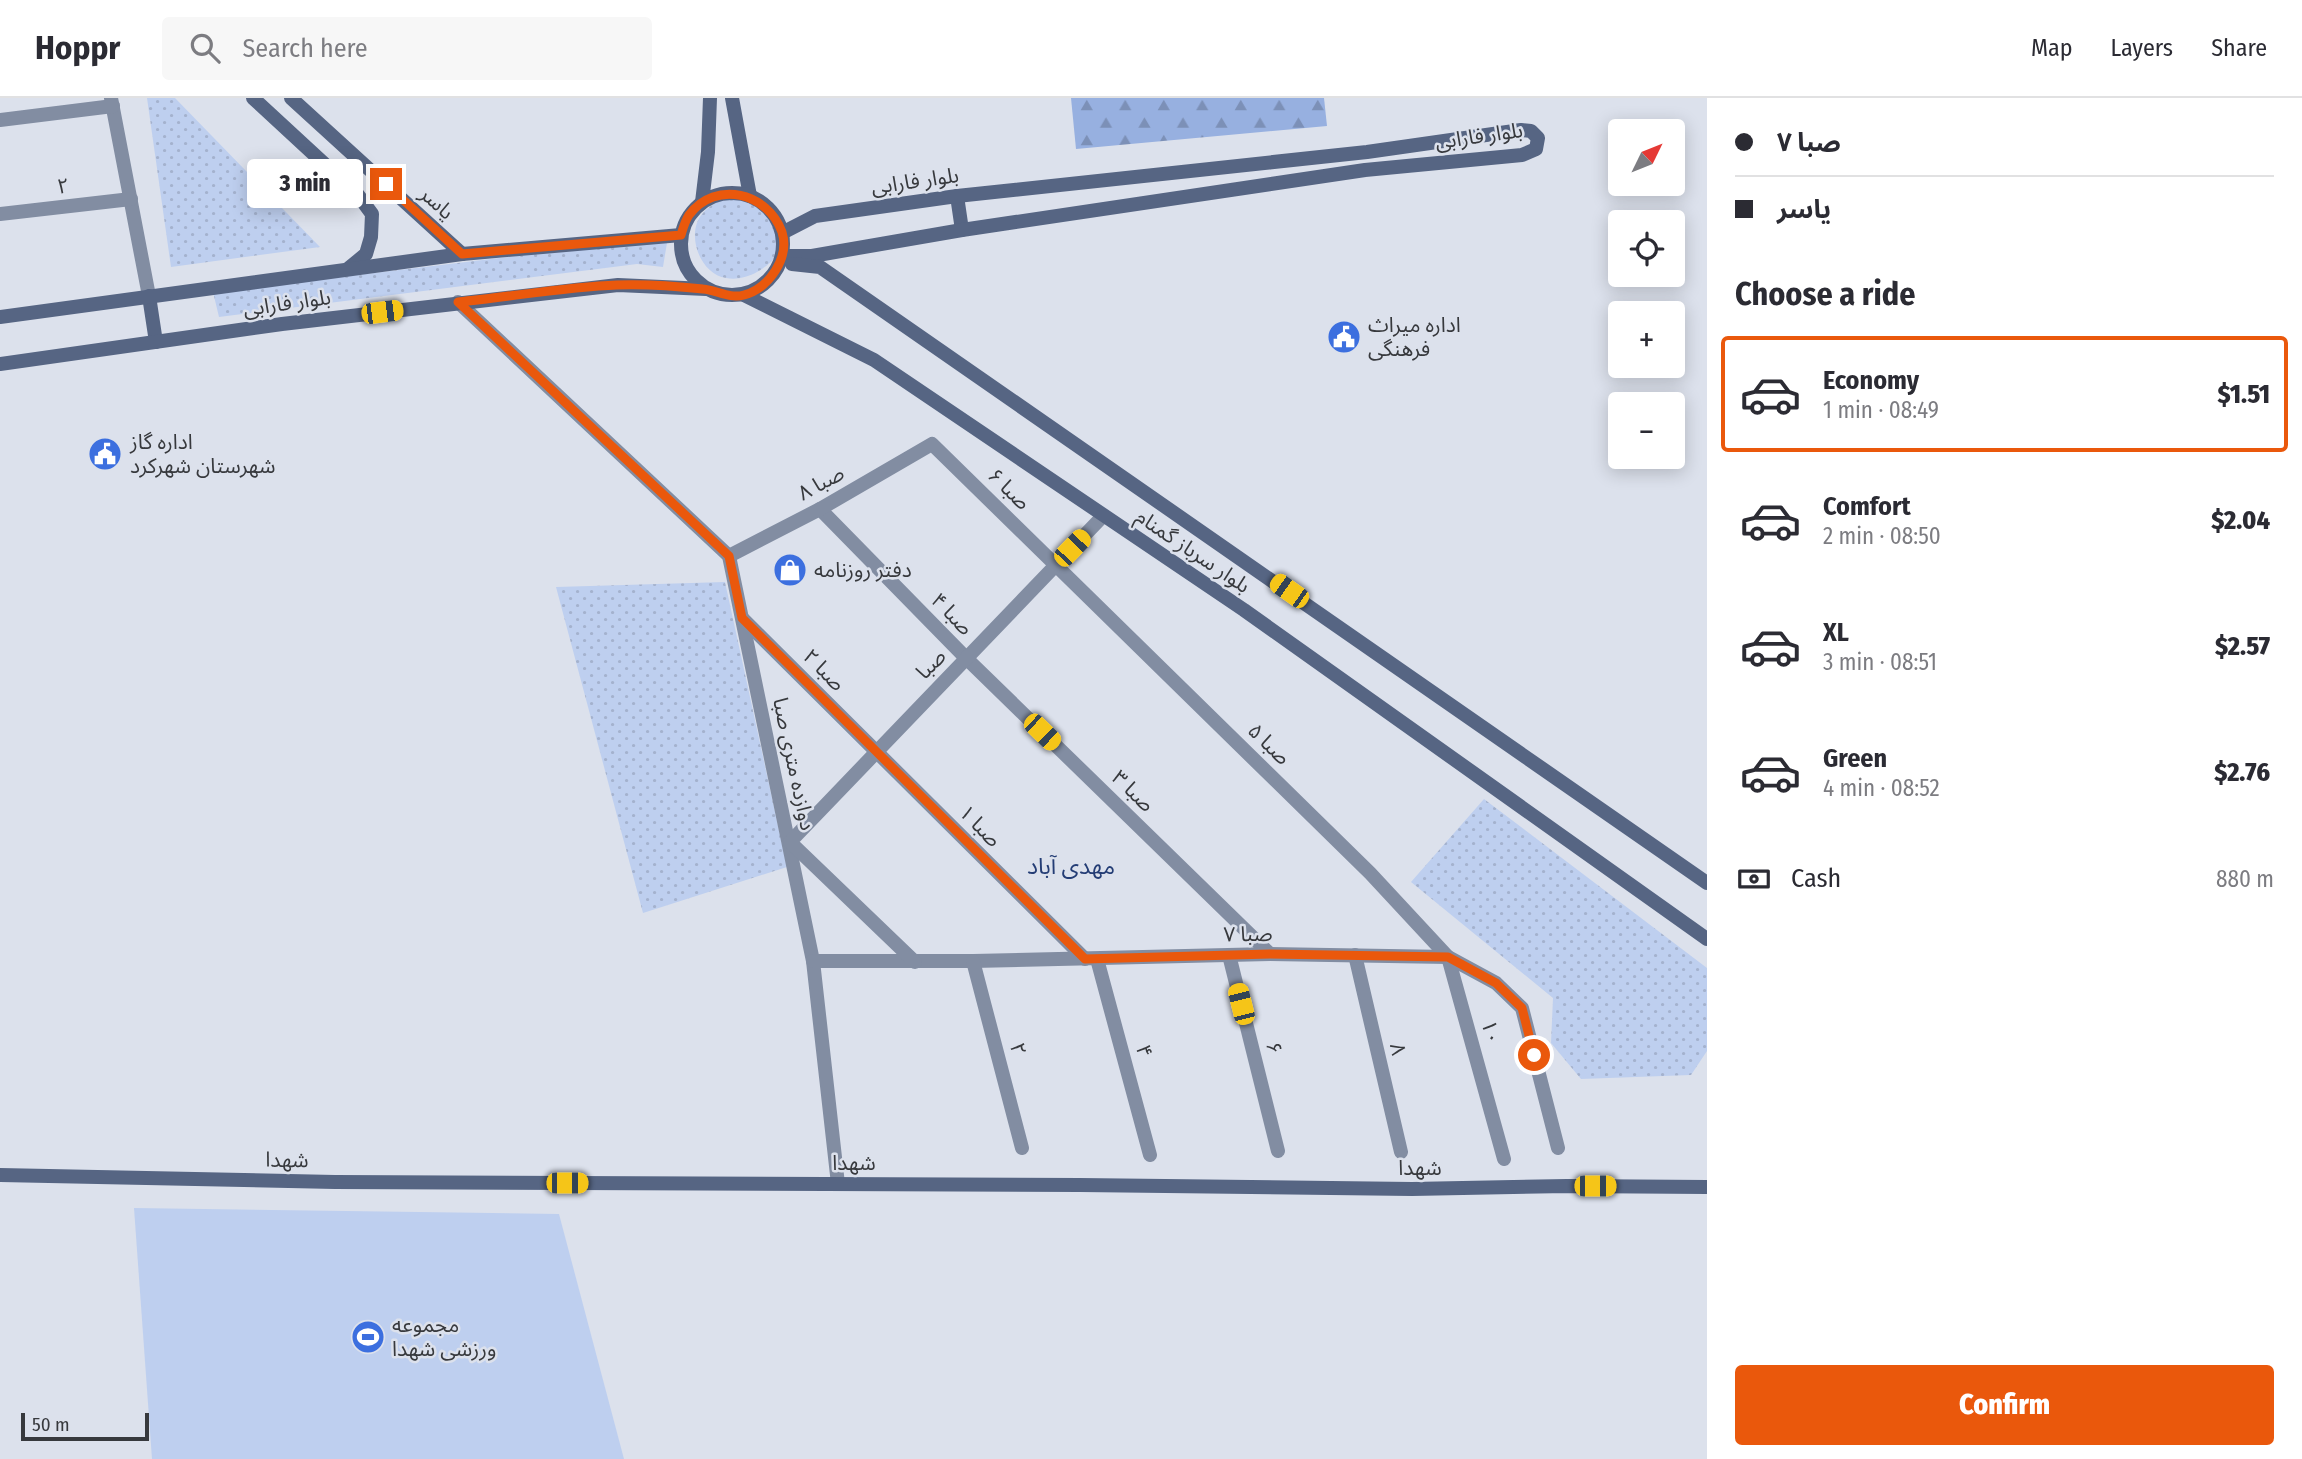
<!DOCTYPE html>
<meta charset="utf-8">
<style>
body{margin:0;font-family:"Fira Sans Condensed","Noto Sans Arabic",sans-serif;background:#f7f7f7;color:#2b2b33;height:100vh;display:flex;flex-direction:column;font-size:26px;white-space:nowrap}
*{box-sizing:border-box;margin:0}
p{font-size:23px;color:#7c7c81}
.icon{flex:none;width:38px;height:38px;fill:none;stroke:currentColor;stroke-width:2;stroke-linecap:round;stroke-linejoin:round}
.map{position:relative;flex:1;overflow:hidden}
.details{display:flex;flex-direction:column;background:#fff;width:595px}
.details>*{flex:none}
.top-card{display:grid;align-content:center;height:154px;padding:0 28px;background:#fff}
.needle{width:46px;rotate:47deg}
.fabs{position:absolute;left:1608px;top:21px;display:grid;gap:14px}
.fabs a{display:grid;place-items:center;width:77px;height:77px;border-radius:7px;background:#fff;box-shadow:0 4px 18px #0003;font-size:35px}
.scale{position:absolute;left:21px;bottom:18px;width:128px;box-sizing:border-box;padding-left:7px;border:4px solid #37393d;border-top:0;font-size:19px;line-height:24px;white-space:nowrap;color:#37393d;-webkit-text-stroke:5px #dce1ec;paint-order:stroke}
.end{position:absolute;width:32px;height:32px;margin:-16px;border:9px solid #ea580c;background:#fff;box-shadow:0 0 0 4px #fff}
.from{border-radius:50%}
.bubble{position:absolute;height:49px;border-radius:7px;background:#fff;box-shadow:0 4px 18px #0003;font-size:23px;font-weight:800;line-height:49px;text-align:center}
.car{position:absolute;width:21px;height:42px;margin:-21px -10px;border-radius:9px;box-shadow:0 0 5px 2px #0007;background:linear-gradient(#f5c518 24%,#345 0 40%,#f5c518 0 76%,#345 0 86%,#f5c518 0)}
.top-card b{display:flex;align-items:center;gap:24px;height:66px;font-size:26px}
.top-card b+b{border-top:2px solid #e1e1e2}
.top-card i{width:18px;height:18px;background:#2b2b33}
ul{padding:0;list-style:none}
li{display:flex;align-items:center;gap:21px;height:116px;margin:0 14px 10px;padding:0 14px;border:4px solid transparent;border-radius:7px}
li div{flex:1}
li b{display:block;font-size:26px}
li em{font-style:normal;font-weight:800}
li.current{border-color:#ea580c}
li>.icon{width:63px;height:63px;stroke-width:1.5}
h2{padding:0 28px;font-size:32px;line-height:84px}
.pay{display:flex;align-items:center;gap:18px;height:77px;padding:0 28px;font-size:26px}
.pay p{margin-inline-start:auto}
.primary-button{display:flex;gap:14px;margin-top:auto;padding:14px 28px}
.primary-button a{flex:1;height:80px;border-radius:7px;background:#ea580c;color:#fff;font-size:28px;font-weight:800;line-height:80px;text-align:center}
header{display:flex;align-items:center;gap:42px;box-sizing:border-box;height:98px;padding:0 35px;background:#fff;border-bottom:2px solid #e1e1e2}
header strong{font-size:33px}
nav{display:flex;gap:38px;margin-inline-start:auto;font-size:24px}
.search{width:490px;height:63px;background:#f7f7f7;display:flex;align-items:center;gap:18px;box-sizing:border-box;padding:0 24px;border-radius:7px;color:#7c7c81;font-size:26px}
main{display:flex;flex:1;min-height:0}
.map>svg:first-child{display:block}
.grass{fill:#becfef}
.forest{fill:url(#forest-firs)}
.park{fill:url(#park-dots)}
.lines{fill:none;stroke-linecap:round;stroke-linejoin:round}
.street{stroke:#828da2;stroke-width:14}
.secondary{stroke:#566583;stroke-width:14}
.route{stroke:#ea580c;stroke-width:9}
.labels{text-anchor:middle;stroke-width:5;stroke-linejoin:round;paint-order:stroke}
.street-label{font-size:21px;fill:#37393d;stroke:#dce1ec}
.poi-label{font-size:21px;fill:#37393d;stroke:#dce1ec;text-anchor:start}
.neighbourhood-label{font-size:23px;fill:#243d75;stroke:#dce1ec}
</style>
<header>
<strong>Hoppr</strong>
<div class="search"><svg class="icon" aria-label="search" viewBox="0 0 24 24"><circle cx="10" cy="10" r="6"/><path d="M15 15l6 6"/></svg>Search here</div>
<nav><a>Map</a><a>Layers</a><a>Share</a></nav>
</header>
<main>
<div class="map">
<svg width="1707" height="1361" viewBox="0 0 1707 1361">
<defs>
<pattern id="forest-firs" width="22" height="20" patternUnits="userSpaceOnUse" patternTransform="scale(1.75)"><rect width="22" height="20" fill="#97b0e0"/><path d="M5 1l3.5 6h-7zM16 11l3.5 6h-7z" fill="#7c90b7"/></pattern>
<pattern id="park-dots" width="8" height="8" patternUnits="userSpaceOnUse" patternTransform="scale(1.75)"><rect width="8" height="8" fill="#becfef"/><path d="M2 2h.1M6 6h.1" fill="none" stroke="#a4b2ce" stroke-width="1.8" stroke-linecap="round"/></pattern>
</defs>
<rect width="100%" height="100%" fill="#dce1ec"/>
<path class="grass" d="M134 1110 559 1116 624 1361H152Z"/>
<path class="forest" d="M1071 0H1324L1327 28 1076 51Z"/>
<g class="park">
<path d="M147 0H175L320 149 171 169Z"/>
<path d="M725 100C737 100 753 99 762 107 775 118 783 140 777 156 774 163 764 170 757 174 748 179 737 182 726 180 699 176 685 134 703 115 709 108 717 104 725 100Z"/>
<path d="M635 144 667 145 663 169 637 166 219 219 213 194Z"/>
<path d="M725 484 787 769 643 815 556 489Z"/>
<path d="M1484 701 1707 870V953L1691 977 1581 981 1551 945 1553 900 1411 784Z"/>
</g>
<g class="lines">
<g class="street">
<path d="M111 0 149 198"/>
<path d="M0 22 113 8"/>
<path d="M0 116 131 101"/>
<path d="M458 204 729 458 813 863 838 1086"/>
<path d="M820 411 966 560 1270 856"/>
<path d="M729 458 820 411 932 346 1370 775 1448 859 1504 1061"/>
<path d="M743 521 1085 861"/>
<path d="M1229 857 1278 1053"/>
<path d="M1355 857 1401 1054"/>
<path d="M1097 861 1150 1057"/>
<path d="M813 863H973L1270 856 1448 859 1496 885 1522 910 1558 1050"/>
<path d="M973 863 1022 1050"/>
<path d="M915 864 790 744 1103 418"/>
</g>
<g class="secondary">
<path d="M253 0 358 97 372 116 371 139 366 156 349 170"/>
<path d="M291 0 462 156"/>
<path d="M732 0 750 98"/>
<circle cx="732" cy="146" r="51"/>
<path d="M957 98 962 132"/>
<path d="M702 104 708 54 710 0"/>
<path d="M782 158H812L962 132 1365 72 1522 57 1536 51 1538 40 1531 33 1521 32 1367 54 957 98 815 118 782 135"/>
<path d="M792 166 820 169 1707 785"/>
<path d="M744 197 874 262 1244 512 1707 841"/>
<path d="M149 198 156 244"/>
<path d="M0 219 462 156 681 137"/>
<path d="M0 266 282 226 618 187 706 191"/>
<path d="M0 1077 335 1084 1080 1087 1412 1091 1567 1088 1707 1089"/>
</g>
</g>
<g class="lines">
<path class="route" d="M386 86 462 156 681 137C683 130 685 123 689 117 716 81 768 95 782 134 790 160 769 190 744 197 729 201 717 192 703 191 675 188 645 186 617 187 565 189 510 199 458 204L729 458 742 520 1085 861 1270 856 1448 859 1496 885 1522 910 1534 957"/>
</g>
<defs>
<symbol id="civic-disc" viewBox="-11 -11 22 22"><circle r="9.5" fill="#3c6fdf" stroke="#dce1ec"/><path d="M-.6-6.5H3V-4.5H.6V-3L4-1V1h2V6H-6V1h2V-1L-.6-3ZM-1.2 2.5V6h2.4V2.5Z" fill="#fff"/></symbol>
<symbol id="shop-disc" viewBox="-11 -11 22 22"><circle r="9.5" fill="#3c6fdf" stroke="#dce1ec"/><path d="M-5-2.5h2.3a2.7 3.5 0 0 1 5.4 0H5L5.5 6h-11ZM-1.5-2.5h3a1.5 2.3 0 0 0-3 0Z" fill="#fff"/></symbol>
<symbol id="stadium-disc" viewBox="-11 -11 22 22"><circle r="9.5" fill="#3c6fdf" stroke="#dce1ec"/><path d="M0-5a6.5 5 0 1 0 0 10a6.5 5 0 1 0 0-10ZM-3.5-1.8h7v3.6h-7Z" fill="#fff"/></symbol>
</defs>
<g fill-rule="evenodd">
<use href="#civic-disc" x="1325" y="220" width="38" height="38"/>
<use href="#civic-disc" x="86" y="337" width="38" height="38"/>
<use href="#shop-disc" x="771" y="453" width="38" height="38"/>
<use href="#stadium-disc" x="349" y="1220" width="38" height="38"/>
</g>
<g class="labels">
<g class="street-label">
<text transform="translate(1479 38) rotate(-8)" y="7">بلوار فارابی</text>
<text transform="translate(915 83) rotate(-8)" y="7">بلوار فارابی</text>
<text transform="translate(63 88) rotate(-7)" y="7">۲</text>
<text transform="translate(437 105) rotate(42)" y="7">یاسر</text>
<text transform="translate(287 205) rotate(-8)" y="7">بلوار فارابی</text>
<text transform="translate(821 385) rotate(-29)" y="7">صبا ۸</text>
<text transform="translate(1009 391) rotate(44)" y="7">صبا ۶</text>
<text transform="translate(1193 453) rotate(34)" y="7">بلوار سرباز گمنام</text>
<text transform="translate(952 516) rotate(46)" y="7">صبا ۴</text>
<text transform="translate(931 566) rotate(-46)" y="7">صبا</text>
<text transform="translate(824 572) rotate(45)" y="7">صبا ۲</text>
<text transform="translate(1269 646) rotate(44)" y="7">صبا ۵</text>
<text transform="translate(794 666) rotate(78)" y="7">دوازده متری صبا</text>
<text transform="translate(1133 693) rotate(44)" y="7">صبا ۳</text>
<text transform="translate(980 728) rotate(45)" y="7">صبا ۱</text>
<text transform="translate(1248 836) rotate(-1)" y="7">صبا ۷</text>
<text transform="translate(1491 934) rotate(75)" y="7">۱۰</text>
<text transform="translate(1274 950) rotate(76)" y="7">۶</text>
<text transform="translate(1018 951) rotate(75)" y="7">۲</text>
<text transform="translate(1398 951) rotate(77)" y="7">۸</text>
<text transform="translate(1144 953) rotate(75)" y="7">۴</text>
<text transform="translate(287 1062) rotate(1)" y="7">شهدا</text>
<text x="854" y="1072">شهدا</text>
<text x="1420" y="1077">شهدا</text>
</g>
<g class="poi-label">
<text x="1368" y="234">اداره میراث<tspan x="1368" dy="24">فرهنگی</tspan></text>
<text x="130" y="351">اداره گاز<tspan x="130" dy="24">شهرستان شهرکرد</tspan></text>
<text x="814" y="479">دفتر روزنامه</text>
<text x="392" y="1234">مجموعه<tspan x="392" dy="24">ورزشی شهدا</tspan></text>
</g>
<g class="neighbourhood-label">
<text x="1071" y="776">مهدی آباد</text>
</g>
</g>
</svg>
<div class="fabs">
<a><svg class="needle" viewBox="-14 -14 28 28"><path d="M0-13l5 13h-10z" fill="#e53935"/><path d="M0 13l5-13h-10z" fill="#7c7c81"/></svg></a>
<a><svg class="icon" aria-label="locate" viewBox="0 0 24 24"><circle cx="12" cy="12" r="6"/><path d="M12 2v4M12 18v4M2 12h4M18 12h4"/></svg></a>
<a>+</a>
<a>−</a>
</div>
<div class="scale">50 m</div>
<i class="end from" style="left:1534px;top:957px"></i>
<i class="end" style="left:386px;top:86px"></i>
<div class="bubble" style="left:247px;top:61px;width:116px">3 min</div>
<i class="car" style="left:382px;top:214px;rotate:83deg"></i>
<i class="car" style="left:1072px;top:450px;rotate:44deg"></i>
<i class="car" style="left:1289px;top:493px;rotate:305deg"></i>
<i class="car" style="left:1042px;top:634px;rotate:134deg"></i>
<i class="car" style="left:1241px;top:906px;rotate:346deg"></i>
<i class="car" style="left:567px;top:1085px;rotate:90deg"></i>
<i class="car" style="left:1595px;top:1088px;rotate:90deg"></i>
</div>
<section class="details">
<div class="top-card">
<b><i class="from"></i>صبا ۷</b>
<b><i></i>یاسر</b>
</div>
<h2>Choose a ride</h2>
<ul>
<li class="current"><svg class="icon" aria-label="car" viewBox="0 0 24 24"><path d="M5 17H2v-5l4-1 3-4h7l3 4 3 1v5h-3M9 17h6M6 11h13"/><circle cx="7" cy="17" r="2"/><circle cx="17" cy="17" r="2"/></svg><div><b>Economy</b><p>1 min · 08:49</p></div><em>$1.51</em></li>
<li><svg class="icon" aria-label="car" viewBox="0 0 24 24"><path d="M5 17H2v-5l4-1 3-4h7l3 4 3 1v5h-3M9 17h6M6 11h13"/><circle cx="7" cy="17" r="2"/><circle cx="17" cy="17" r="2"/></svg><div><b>Comfort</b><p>2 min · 08:50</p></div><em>$2.04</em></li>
<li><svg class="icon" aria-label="car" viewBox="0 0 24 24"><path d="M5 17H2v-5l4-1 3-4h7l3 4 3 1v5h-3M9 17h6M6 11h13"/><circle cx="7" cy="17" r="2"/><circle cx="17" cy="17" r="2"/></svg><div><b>XL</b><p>3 min · 08:51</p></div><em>$2.57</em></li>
<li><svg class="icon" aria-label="car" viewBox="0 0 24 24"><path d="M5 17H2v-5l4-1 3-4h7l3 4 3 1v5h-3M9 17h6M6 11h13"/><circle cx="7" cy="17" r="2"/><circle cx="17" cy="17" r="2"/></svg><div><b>Green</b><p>4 min · 08:52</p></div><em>$2.76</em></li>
</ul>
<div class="pay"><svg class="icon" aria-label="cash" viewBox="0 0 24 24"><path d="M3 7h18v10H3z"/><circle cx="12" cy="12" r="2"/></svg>Cash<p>880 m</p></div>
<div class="primary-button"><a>Confirm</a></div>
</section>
</main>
